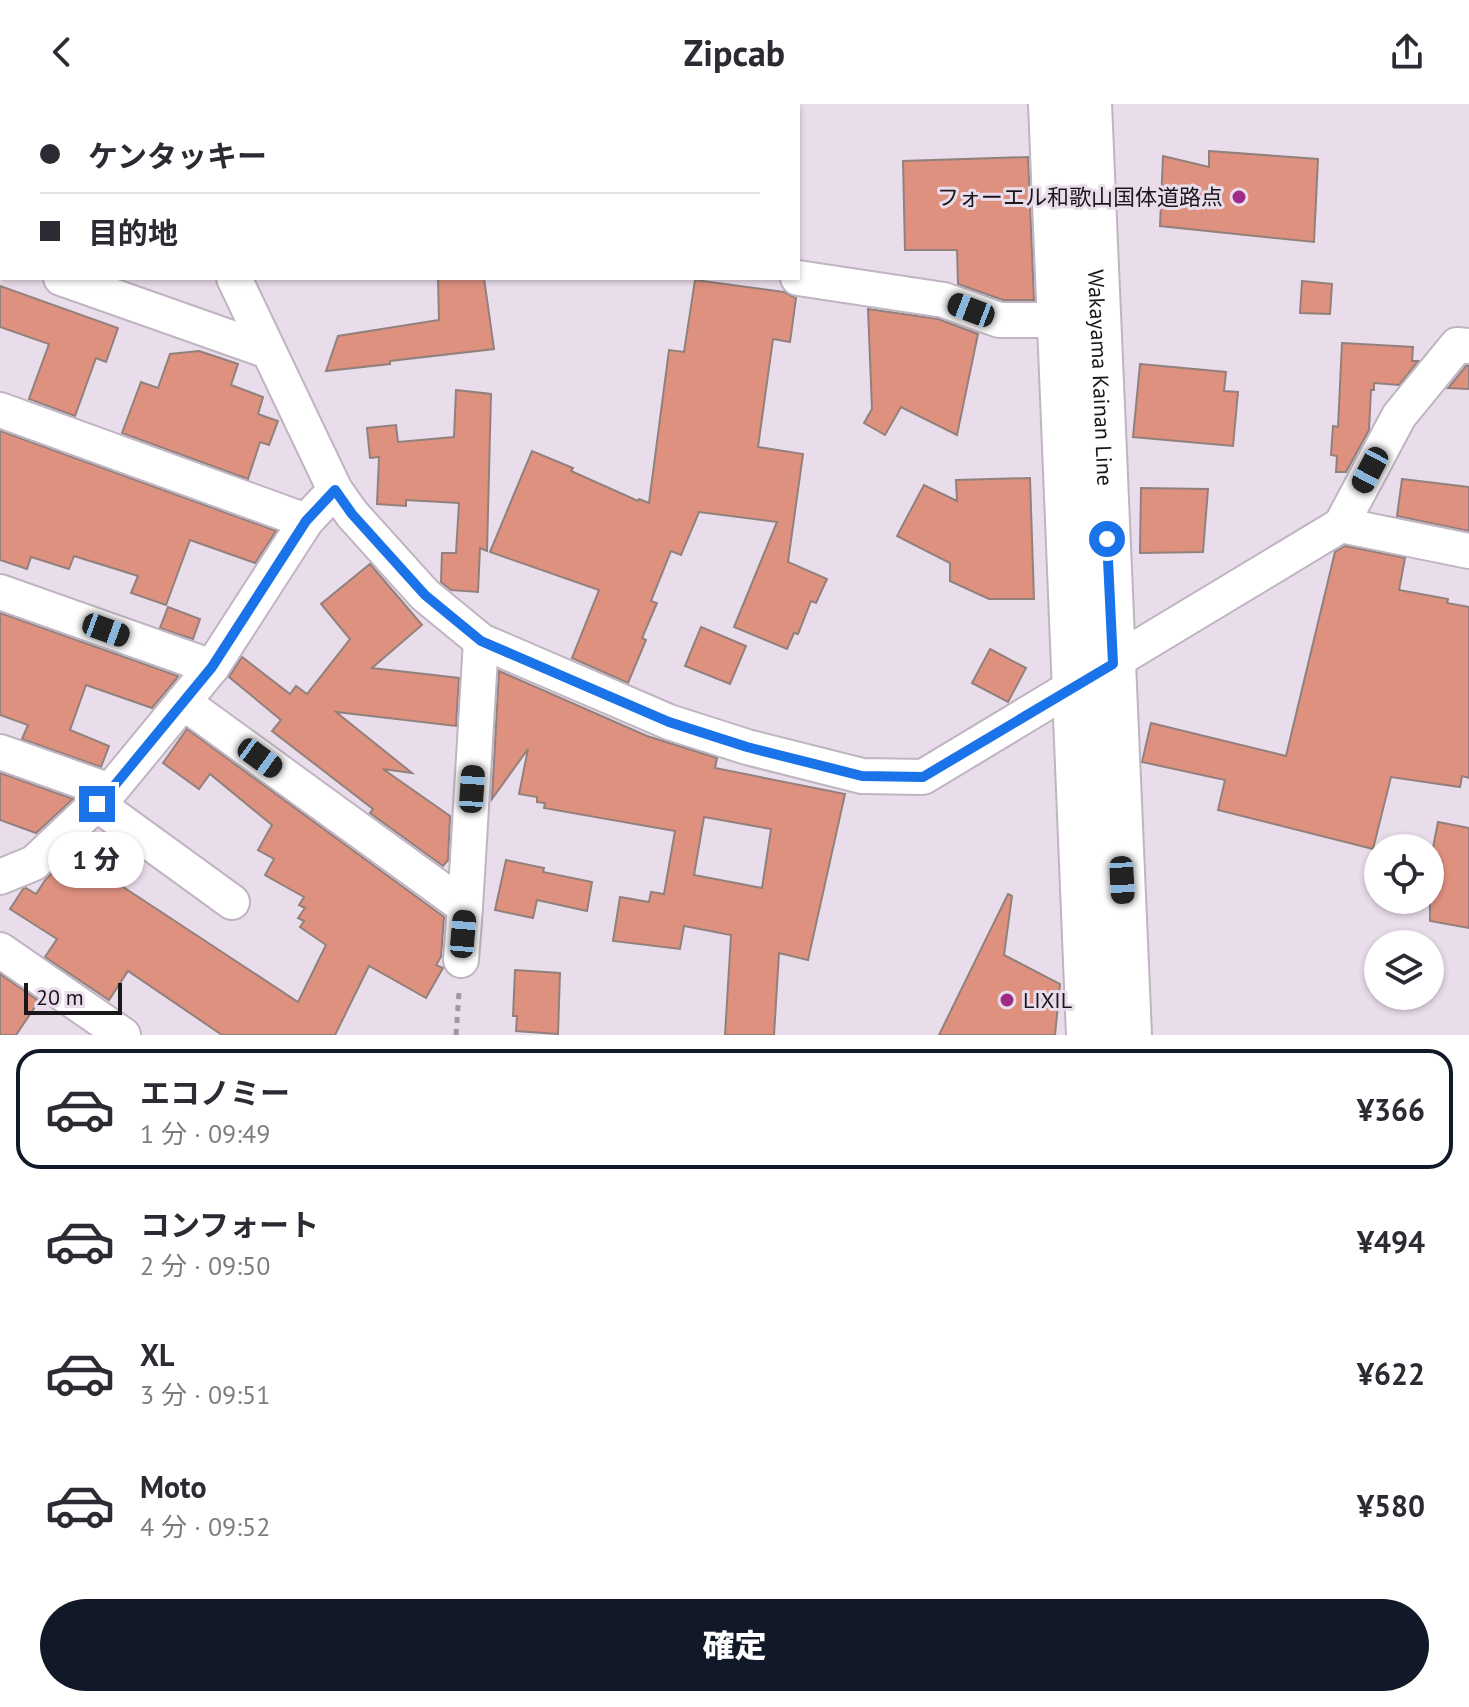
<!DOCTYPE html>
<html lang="ja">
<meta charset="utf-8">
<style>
body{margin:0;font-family:"PT Sans","Noto Sans JP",sans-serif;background:#f7f7f7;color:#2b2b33;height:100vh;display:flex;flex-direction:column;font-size:30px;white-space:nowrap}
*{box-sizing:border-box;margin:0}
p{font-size:26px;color:#7c7c81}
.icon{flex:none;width:44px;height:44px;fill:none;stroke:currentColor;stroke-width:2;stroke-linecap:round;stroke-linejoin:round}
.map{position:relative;height:931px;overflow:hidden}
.details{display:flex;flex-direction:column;background:#fff;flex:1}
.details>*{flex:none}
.banner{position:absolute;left:0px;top:0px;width:800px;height:176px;box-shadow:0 2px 6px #0004;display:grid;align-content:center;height:176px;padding:0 40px;background:#fff}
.controls{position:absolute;left:1364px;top:730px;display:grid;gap:16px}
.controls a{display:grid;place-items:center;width:80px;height:80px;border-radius:50%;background:#fff;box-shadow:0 2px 6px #0004;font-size:40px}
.scale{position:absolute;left:24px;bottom:20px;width:98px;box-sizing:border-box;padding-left:8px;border:4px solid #1b161b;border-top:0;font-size:22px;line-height:28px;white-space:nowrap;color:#1b161b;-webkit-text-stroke:6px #eaddeb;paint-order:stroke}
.end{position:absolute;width:36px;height:36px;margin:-18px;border:10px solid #1a73e8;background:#fff;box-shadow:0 0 0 4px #fff}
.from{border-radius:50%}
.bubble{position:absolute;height:56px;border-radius:28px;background:#fff;box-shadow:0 2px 6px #0004;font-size:26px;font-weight:800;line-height:56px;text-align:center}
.car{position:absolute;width:24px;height:48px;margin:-24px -12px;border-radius:10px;box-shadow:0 0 6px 2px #0007;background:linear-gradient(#222 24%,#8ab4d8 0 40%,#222 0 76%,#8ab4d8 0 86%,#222 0)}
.banner b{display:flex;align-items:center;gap:28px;height:76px;font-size:30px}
.banner b+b{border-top:2px solid #e1e1e2}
.banner i{width:20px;height:20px;background:#2b2b33}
ul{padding:14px 0 0;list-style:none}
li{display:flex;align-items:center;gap:24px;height:120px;margin:0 16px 12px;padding:0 24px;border:4px solid transparent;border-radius:24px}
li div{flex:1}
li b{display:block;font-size:30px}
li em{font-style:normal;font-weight:800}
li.on{border-color:#111827}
li>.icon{width:72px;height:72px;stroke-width:1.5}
.primary-button{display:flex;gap:16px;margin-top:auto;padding:16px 40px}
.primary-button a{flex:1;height:92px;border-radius:48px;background:#111827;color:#fff;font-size:32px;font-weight:800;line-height:92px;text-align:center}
header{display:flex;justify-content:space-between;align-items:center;height:104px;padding:0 40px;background:#fff;font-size:36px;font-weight:800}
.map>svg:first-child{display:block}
.building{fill:#de917f;stroke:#92807c;stroke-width:2;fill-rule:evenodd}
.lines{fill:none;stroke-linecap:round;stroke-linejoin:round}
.minor-casing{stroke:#c0b4c2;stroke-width:38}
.secondary-casing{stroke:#c0b4c2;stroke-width:48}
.path{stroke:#a197a2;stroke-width:5;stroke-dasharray:6 6;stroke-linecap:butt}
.minor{stroke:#fff;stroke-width:34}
.secondary{stroke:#fff;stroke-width:44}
.route{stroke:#1a73e8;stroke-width:10}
.poi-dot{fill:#9d2b87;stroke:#eaddeb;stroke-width:3}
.labels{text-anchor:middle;stroke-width:6;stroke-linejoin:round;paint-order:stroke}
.poi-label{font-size:22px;fill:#1b161b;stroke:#eaddeb;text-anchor:end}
.street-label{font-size:22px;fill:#1b161b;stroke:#eaddeb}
</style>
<header><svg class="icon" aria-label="back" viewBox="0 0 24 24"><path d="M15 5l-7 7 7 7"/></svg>Zipcab<svg class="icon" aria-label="share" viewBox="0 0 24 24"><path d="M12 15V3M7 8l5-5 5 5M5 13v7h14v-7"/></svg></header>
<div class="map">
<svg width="1469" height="931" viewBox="0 0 1469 931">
<rect width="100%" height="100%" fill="#eaddeb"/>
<g class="building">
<path d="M1209 47 1318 55 1314 138 1160 122 1163 52 1209 63Z"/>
<path d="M1028 53 1034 196H1003L958 180 957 146H905L903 57Z"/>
<path d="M438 174H484L494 245 390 257V260L326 267 338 232 439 216Z"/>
<path d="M695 176 784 188 796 194 790 238 773 235 758 343 803 350 788 458 827 475 816 499 811 497 798 530 794 529 787 545 734 523 777 418 699 408 681 451 671 447 651 497 657 499 642 534 646 536 628 579 572 554 599 486 490 448 532 347 573 364 571 367 638 397 639 395 649 399 669 246 684 248Z"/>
<path d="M1302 177 1332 180 1330 210 1300 209Z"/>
<path d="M0 182 118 224 106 258 96 254 75 312 29 295 49 240 0 223Z"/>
<path d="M868 205 938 215 978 230 957 331 901 303 885 331 864 319 872 305Z"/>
<path d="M1342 239 1413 243 1412 257H1418L1399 281 1374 279V286H1371L1369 326 1346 368H1336L1337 352 1331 351 1333 322 1338 323Z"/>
<path d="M199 247 238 260 231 281 263 293 258 310 278 317 269 341 260 338 248 375 122 329 141 278 158 284 170 250Z"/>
<path d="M1140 260 1226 268 1224 287 1238 288 1233 342 1133 333Z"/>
<path d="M1466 262H1469V285L1448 284Z"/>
<path d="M456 286 491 290 487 447 480 444 478 488 451 486 441 478 442 449H456L459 399 406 396V402L377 400 379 353 370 354 367 324 396 321 398 338 454 333Z"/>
<path d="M0 327 276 427 255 459 190 436 166 501 131 489 138 472 74 452 69 465 31 453 27 465 0 456Z"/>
<path d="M1030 374 1034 495H989L950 477V459L897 432 924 381 957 397 956 376Z"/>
<path d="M1402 375 1469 383V427L1397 412Z"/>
<path d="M1141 384 1208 385 1203 448 1140 449Z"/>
<path d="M1345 442 1405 454 1399 486 1448 495 1447 499 1469 503V674L1462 672 1460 683 1391 673 1373 745 1218 706 1225 676 1142 658 1151 619 1286 652 1335 448Z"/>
<path d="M370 460 422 521 372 564 459 574 456 622 336 608 412 669 383 665 450 712 448 756 443 762 370 709 373 705 272 627 281 616 229 573 242 553 290 590 296 582 307 590 350 535 321 500Z"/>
<path d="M168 503 200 515 193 535 160 524Z"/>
<path d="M0 509 178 572 177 574 152 604 86 581 70 626 109 642 101 663 22 635 28 621 0 611Z"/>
<path d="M701 523 746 542 730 580 685 562Z"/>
<path d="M990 545 1026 564 1008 598 972 579Z"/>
<path d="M499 567 647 632 717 654 715 664 845 690 808 856 779 849 774 931H725L731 831 684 822 680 845 613 837 620 793 649 798 651 788 664 790 675 727 544 704 545 699 537 698V693L519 690 528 645 492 695ZM704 713 771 725 762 784 694 771Z"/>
<path d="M187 625 444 813 441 853 436 861 443 864 426 894 369 862 335 931H222L128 867 109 896 45 853 57 835 10 805 23 785 26 784 36 790 46 775 73 750 298 898 326 841 300 823 304 817 298 814 305 804 299 801 304 793 265 771 274 755 258 746 272 721 210 670 199 685 163 659Z"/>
<path d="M0 669 73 695 36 729 0 716Z"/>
<path d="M1438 718 1469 724V824L1430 817V759Z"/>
<path d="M506 756 544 764 543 768 592 778 587 807 537 796 533 814 495 806Z"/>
<path d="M1008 790 1012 792 1004 851 1060 880 1055 931H939Z"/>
<path d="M515 866 560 869 558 930 516 927 517 912H513Z"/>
<path d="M0 870 39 897 16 931H0Z"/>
</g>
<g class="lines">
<defs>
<g id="minor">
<path d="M12 0 17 2"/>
<path d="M154 0 155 2"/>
<path d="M489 0 490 2"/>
<path d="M586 2V0"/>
<path d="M0 152 2 153"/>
<path d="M61 174 268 247"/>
<path d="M234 174 335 386 352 410 425 491 481 537 669 618 747 643 862 672 923 673 1341 421 1399 312 1457 241 1469 242"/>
<path d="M798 174 944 196 999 216H1082"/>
<path d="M0 306 306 417"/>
<path d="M1341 421 1469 447"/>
<path d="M0 488 212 563"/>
<path d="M183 598 465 803 481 537"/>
<path d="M0 648 110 687"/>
<path d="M97 700 232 798"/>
<path d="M0 773 34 759 110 687 212 563 306 417 335 386"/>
<path d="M0 846 123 931"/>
<path d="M461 856 465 803"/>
</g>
<g id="secondary">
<path d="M1051 0 1089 931"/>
<path id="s1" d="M1089 0 1129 931"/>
</g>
</defs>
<use href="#minor" class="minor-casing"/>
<use href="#secondary" class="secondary-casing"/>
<path class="path" d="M456 931 459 888"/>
<use href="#minor" class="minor"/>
<use href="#secondary" class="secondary"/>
</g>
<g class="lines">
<path class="route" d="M97 700 110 687 212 563 306 417 335 386 352 410 425 491 481 537 669 618 747 643 862 672 923 673 1113 560 1107 435"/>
</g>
<g class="poi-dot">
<circle cx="1239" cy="93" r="8"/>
<circle cx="1007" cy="896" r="8"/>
</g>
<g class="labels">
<g class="poi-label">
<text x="1223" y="101">フォーエル和歌山国体道路点</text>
<text x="1023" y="904" text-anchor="start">LIXIL</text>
</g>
<g class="street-label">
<text dy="8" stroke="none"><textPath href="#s1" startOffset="274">Wakayama Kainan Line</textPath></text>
</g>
</g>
</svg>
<div class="controls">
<a><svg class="icon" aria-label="locate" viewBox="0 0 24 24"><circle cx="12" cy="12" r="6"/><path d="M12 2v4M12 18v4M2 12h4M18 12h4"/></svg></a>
<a><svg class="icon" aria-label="layers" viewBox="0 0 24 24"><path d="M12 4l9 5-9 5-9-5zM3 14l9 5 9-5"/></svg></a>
</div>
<div class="scale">20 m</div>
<i class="end from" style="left:1107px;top:435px"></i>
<i class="end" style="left:97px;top:700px"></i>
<div class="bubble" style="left:48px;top:728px;width:96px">1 分</div>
<i class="car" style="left:971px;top:206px;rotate:291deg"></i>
<i class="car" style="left:1370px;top:366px;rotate:208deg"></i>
<i class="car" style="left:106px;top:526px;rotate:110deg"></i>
<i class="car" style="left:260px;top:654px;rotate:126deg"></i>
<i class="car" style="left:472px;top:685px;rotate:4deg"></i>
<i class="car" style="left:1122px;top:776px;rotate:177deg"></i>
<i class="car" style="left:463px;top:830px;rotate:5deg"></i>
<div class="banner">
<b><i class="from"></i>ケンタッキー</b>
<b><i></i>目的地</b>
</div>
</div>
<section class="details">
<ul>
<li class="on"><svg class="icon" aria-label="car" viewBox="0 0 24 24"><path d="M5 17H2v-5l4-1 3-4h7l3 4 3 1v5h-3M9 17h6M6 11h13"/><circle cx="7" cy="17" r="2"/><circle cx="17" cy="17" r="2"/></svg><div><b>エコノミー</b><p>1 分 · 09:49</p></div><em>¥366</em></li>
<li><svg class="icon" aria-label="car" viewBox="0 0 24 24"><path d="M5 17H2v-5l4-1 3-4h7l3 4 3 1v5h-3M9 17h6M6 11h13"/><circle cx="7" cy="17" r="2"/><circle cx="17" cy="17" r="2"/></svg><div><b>コンフォート</b><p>2 分 · 09:50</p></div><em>¥494</em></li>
<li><svg class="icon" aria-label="car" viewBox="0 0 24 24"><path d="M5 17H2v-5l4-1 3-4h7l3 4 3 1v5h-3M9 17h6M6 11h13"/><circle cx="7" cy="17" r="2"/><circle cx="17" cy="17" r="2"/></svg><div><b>XL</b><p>3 分 · 09:51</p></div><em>¥622</em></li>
<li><svg class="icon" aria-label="car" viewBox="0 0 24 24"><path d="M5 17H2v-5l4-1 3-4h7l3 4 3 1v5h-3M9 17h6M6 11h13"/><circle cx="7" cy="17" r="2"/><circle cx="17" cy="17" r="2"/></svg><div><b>Moto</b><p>4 分 · 09:52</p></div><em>¥580</em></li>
</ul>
<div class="primary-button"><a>確定</a></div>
</section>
